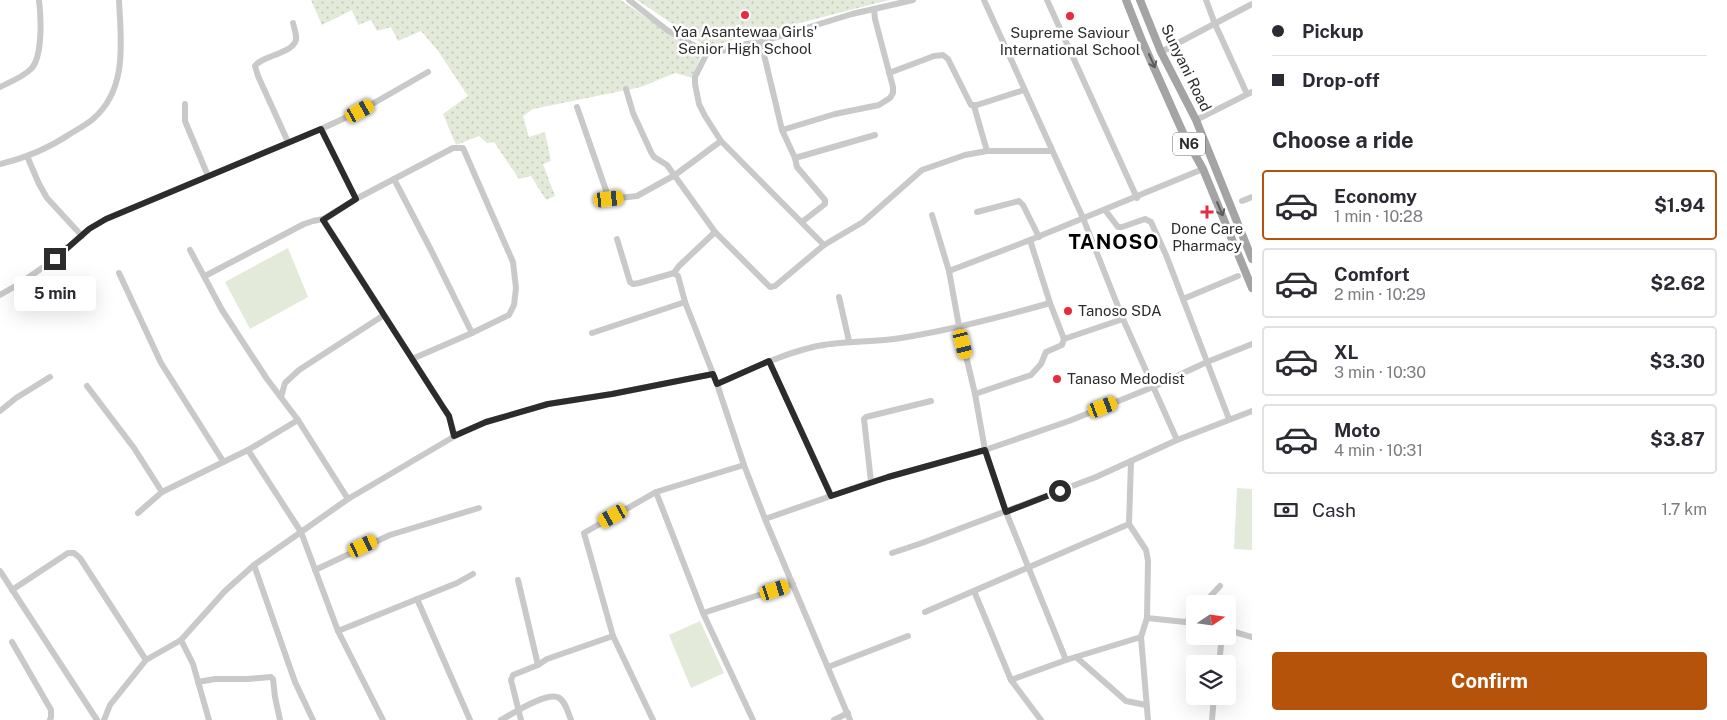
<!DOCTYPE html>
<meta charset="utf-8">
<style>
body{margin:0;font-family:"Public Sans",sans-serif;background:#f2f2f3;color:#2b2b33;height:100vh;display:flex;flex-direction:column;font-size:19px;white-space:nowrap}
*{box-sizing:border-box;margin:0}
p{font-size:16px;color:#7c7c81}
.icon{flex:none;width:28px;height:28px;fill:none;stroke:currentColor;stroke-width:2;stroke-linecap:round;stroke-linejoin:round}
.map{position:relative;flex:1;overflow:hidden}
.side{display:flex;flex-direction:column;background:#fff;width:475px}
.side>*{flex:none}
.guide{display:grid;align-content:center;height:110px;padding:0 20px;background:#fff}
.needle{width:32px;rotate:77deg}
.buttons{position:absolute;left:1186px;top:595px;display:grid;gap:10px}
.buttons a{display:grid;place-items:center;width:50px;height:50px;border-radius:5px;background:#fff;box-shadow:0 5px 20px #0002;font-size:25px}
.end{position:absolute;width:22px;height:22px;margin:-11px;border:6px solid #2c2c2c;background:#fff;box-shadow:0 0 0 2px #fff}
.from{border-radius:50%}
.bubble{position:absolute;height:35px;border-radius:5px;background:#fff;box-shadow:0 5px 20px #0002;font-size:16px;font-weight:700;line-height:35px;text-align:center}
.car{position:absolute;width:15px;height:30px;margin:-15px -8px;border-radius:6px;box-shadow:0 0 4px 1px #0007;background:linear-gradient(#f5c518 24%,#345 0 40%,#f5c518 0 76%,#345 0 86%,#f5c518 0)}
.guide b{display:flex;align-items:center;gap:18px;height:48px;font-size:19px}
.guide b+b{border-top:1px solid #e1e1e2}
.guide i{width:12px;height:12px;background:#2b2b33}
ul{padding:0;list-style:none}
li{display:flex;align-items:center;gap:15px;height:70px;margin:0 10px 8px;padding:0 10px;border:2px solid #e1e1e2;border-radius:5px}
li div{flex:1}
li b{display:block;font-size:19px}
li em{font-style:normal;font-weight:700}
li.selected{border-color:#b45309}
li>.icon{width:45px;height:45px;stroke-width:1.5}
h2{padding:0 20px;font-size:22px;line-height:60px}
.pay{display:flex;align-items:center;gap:12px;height:55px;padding:0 20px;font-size:19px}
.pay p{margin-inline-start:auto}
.cta{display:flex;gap:10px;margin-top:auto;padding:10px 20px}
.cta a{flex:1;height:58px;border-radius:5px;background:#b45309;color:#fff;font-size:20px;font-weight:700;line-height:58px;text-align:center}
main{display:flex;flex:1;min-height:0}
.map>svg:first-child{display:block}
.grass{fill:url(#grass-dots)}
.green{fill:#e3ead9}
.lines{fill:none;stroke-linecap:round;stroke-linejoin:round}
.minor{stroke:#c9c9c9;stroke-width:6}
.major{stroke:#a4a4a4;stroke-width:8}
.oneway{stroke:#5c5c5c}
.route{stroke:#2c2c2c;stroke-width:6}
.poi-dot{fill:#e62c3e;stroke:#fff;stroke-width:2}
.labels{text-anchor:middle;stroke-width:5;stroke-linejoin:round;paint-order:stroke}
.shield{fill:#fff;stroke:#6b6b6b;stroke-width:1}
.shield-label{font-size:14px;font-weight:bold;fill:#2c2c2c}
.poi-label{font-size:15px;fill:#2c2c2c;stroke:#fff}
.street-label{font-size:15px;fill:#2c2c2c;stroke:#fff}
.district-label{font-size:20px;font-weight:bold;letter-spacing:1px;fill:#000;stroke:#fff}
</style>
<main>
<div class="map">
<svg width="1252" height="720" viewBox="0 0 1252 720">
<defs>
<pattern id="grass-dots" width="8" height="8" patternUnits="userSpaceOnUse" patternTransform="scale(1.25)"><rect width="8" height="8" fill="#e3ead9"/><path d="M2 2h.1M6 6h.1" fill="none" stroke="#c3c9ba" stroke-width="1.8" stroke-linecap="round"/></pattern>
</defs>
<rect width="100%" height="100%" fill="#fff"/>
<g class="grass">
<path d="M311 0H621L701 55 693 78 675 73 641 87 533 109 523 116 529 137 545 132 551 161 543 164 555 196 546 200 531 176 519 179 494 142 487 143 479 136 456 145 443 114 468 96 438 51 421 31 398 41 391 27 377 31 371 20 358 25 352 10 322 25Z"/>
<path d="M637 0H889L707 47Z"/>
</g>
<g class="green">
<path d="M288 248 308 297 250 329 225 282Z"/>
<path d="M1237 488 1252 489V550L1234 549Z"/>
<path d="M700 621 724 673 691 688 669 635Z"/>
</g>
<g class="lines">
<g class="minor">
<path d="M629 0 667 30 707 53 720 52 739 45 761 42 852 14 913 0"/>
<path d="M984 0 1083 218 1123 319 1177 440"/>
<path d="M1047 0 1137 198"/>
<path d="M1206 0 1215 24 1247 94"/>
<path d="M761 42 782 130 795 158 797 167 825 200V204L802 222"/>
<path d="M1161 52 1252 4"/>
<path d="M707 53 695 77V84L699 104 705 116 721 141 824 245"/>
<path d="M889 73 934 56 943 55 948 59 971 105H977L1024 90"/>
<path d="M0 87C10 82 23 77 31 69 43 57 41 16 39 0"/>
<path d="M626 89 633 113 651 152 654 157 667 165 715 232 770 287 775 286 824 245 863 222 922 170 965 155 987 151H1051"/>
<path d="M185 104V121L208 176"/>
<path d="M974 106 987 151"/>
<path d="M577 107 609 199 637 196 675 175 721 141"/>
<path d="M1196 120 1252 92"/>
<path d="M321 129 356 199"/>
<path d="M782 130 835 114 879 105 890 98 893 93V87L875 19 874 9"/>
<path d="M288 142 258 76 255 66C263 55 292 54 296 40 297 35 294 28 293 23"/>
<path d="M27 156 39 184 47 198 82 236"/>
<path d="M795 158 875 135"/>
<path d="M0 164C26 158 49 148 70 134 78 129 86 125 93 119 128 89 121 41 119 0"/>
<path d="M394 179 432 252 472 333"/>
<path d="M1242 201 1252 197"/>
<path d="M1105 210 1118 227H1122L1145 219 1151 222 1166 255 1229 419"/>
<path d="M977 212 1019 201 1023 205 1039 237"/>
<path d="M932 215 949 271 959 326 975 394 985 450 1006 512 1066 660"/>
<path d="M323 219 443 407 449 416 455 436"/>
<path d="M617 239 630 282 633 284 639 283 674 273"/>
<path d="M1030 240 1050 303 1064 339 1123 319"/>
<path d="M190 250 222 310 267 379 298 420 348 499"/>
<path d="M949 271 1030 240 1203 169"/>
<path d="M119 273 161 363 223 461"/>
<path d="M674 273 678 276 685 302 717 384 744 465 765 519 850 720"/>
<path d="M674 273 679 266 715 232"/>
<path d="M205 276 304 224 313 221 323 219 356 199 453 148H463L513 262 516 288 514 305 509 315 472 333 412 359"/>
<path d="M0 295 19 284 55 259 89 229 106 219 321 129 360 111 428 72"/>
<path d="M839 297 849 341"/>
<path d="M1183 299 1238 276"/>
<path d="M592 333 685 302"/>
<path d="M769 361 831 495"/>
<path d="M717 384C749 370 780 355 813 347 842 340 872 343 901 338 951 330 1001 317 1050 303"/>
<path d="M87 386 134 448 162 492"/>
<path d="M975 394 1031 375 1041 364 1046 352 1062 345 1064 339"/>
<path d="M281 397 285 383 299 370 384 315"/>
<path d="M0 411 16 398 50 377"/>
<path d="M248 450 301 532 338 631 383 720"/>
<path d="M1131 461 1129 524 1146 550 1148 561 1147 618 1141 637 1148 720"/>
<path d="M871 482 864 419 866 417 931 401"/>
<path d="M656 492 703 613 753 720"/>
<path d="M138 513 162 492 248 450 298 420"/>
<path d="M765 519 871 482 985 450 1069 421 1153 387 1207 362 1252 344"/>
<path d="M892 553 922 543 1096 477 1177 440 1252 411"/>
<path d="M254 565 295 682 313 720"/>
<path d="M315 570 390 535 479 508"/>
<path d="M0 571 97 720"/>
<path d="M518 580 538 665"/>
<path d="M12 590 68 553H74L80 558 146 660"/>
<path d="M974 591 1011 680 1041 720"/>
<path d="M417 599 470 720"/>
<path d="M1203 604 1220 586"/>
<path d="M925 612 1129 524"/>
<path d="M703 613 793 584"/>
<path d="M1147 618 1195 623"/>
<path d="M1187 621 1195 613"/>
<path d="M1228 630 1252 637"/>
<path d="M338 631 457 583 473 574"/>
<path d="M181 640 193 664 209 720"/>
<path d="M12 642 51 710V717L50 720"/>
<path d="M1076 657 1126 701 1146 705"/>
<path d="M1219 664 1222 636"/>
<path d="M828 667 908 636"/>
<path d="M1011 680 1066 660 1141 637"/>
<path d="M198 682 215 679H248L271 677 273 679 275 697 280 720"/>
<path d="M104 720 110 705 146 660 181 640 225 591 254 565 348 499 455 436 486 422 548 404 612 394 713 374"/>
<path d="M501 720C512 714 544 693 557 697 565 699 568 713 571 720"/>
<path d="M521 720 511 680 513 675 538 665 547 659 613 636"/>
<path d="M653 720 613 636 584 533 656 492 744 465"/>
<path d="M834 720 848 713"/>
<path d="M1212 720 1214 696"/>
</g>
<g class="major">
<path d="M1126 0 1143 43 1184 135 1203 169 1252 288"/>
<path d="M1140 0 1161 52 1196 120 1252 259"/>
</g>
</g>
<defs><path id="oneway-shaft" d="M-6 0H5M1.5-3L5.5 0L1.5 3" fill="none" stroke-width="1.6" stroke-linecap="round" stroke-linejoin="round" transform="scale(1.25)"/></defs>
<g class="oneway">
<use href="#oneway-shaft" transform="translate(1152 61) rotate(66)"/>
<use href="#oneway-shaft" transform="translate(1220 209) rotate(67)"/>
</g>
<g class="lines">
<path class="route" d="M55 259 89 229 106 219 321 129 356 199 323 220 443 407 449 416 454 436 486 422 548 404 612 394 713 374 717 384 769 361 831 496 888 477 985 450 1006 512 1060 491"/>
</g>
<g class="poi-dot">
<circle cx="745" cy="15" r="5"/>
<circle cx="1070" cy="16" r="5"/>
<path d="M1204.5 204.5h5v5h5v5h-5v5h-5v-5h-5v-5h5z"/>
<circle cx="1068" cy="311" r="5"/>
<circle cx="1057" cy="379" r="5"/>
</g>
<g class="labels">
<rect class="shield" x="1173" y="132.5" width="32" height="23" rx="4"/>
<g class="shield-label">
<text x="1189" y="149">N6</text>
</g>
<g class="poi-label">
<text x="745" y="37">Yaa Asantewaa Girls'<tspan x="745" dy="17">Senior High School</tspan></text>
<text x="1070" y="38">Supreme Saviour<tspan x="1070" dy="17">International School</tspan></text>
<text x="1207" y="234">Done Care<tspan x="1207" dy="17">Pharmacy</tspan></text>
<text x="1078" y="316" text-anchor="start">Tanoso SDA</text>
<text x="1067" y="384" text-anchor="start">Tanaso Medodist</text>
</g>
<g class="street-label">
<text transform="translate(1186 68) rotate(64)" y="5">Sunyani Road</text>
</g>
<g class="district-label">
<text x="1114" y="249">TANOSO</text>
</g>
</g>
</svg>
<div class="buttons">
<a><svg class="needle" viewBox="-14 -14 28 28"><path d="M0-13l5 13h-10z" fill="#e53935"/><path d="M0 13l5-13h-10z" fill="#7c7c81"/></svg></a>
<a><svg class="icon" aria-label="layers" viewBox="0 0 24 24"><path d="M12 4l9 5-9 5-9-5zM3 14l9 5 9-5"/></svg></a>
</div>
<i class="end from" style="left:1060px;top:491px"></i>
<i class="end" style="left:55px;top:259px"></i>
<div class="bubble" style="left:14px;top:276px;width:82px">5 min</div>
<i class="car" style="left:360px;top:111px;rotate:61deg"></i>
<i class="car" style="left:609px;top:199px;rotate:84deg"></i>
<i class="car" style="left:963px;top:344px;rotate:166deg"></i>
<i class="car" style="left:1103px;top:407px;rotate:69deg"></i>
<i class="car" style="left:613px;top:516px;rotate:241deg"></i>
<i class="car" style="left:363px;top:546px;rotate:64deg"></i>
<i class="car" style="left:775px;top:590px;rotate:72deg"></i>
</div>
<section class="side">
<div class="guide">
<b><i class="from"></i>Pickup</b>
<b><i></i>Drop-off</b>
</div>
<h2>Choose a ride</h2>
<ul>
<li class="selected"><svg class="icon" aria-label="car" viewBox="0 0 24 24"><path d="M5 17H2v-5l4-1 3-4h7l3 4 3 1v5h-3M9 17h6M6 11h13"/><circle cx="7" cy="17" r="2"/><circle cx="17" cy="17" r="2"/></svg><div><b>Economy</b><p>1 min · 10:28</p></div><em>$1.94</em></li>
<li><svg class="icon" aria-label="car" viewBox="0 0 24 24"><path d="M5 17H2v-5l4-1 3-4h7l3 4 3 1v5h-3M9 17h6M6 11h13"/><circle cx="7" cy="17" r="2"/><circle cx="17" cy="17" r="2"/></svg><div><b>Comfort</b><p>2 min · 10:29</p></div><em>$2.62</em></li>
<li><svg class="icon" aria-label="car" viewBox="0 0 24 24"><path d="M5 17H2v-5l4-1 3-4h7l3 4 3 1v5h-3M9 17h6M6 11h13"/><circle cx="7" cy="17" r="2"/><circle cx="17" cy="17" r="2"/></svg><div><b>XL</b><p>3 min · 10:30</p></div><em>$3.30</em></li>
<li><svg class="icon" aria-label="car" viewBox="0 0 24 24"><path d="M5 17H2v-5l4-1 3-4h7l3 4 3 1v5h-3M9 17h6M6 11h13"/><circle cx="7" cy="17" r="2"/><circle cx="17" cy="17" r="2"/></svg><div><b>Moto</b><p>4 min · 10:31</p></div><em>$3.87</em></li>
</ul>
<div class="pay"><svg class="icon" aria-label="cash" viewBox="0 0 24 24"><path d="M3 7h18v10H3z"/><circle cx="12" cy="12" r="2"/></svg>Cash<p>1.7 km</p></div>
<div class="cta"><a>Confirm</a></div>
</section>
</main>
